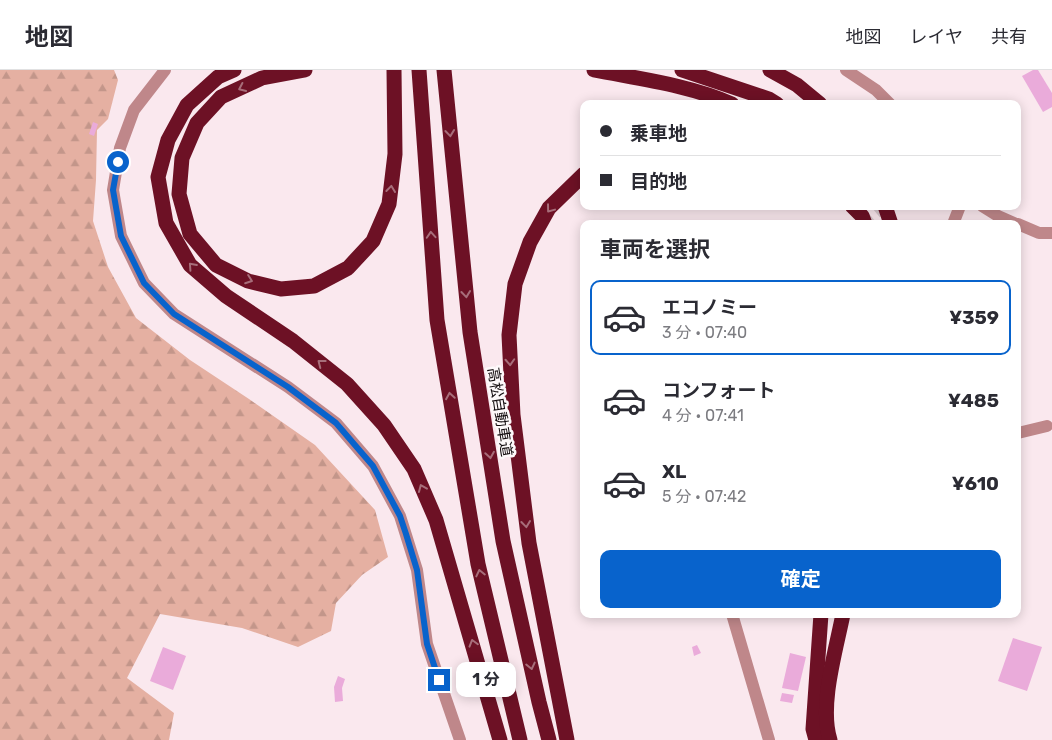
<!DOCTYPE html>
<html lang="ja">
<meta charset="utf-8">
<style>
body{margin:0;font-family:Rubik,"Noto Sans JP",sans-serif;background:#f2f2f3;color:#2b2b33;height:100vh;display:flex;flex-direction:column;font-size:19px;white-space:nowrap}
*{box-sizing:border-box;margin:0}
p{font-size:16px;color:#7c7c81}
.icon{flex:none;width:28px;height:28px;fill:none;stroke:currentColor;stroke-width:2;stroke-linecap:round;stroke-linejoin:round}
.map{position:relative;flex:1;overflow:hidden}
.sheet{position:absolute;left:580px;top:150px;width:441px;height:398px;display:flex;flex-direction:column;background:#fff;border-radius:10px;box-shadow:0 2px 12px #0003}
.sheet>*{flex:none}
.guide{position:absolute;left:580px;top:30px;width:441px;height:110px;border-radius:10px;box-shadow:0 2px 12px #0003;display:grid;align-content:center;height:110px;padding:0 20px;background:#fff}
.end{position:absolute;width:22px;height:22px;margin:-11px;border:6px solid #0863cc;background:#fff;box-shadow:0 0 0 2px #fff}
.from{border-radius:50%}
.bubble{position:absolute;height:35px;border-radius:10px;background:#fff;box-shadow:0 2px 12px #0003;font-size:16px;font-weight:700;line-height:35px;text-align:center}
.guide b{display:flex;align-items:center;gap:18px;height:48px;font-size:19px}
.guide b+b{border-top:1px solid #e1e1e2}
.guide i{width:12px;height:12px;background:#2b2b33}
ul{padding:0;list-style:none}
li{display:flex;align-items:center;gap:15px;height:75px;margin:0 10px 8px;padding:0 10px;border:2px solid transparent;border-radius:10px}
li div{flex:1}
li b{display:block;font-size:19px}
li em{font-style:normal;font-weight:700}
li.active{border-color:#0863cc}
li>.icon{width:45px;height:45px;stroke-width:1.5}
h2{padding:0 20px;font-size:22px;line-height:60px}
.button{display:flex;gap:10px;margin-top:auto;padding:10px 20px}
.button a{flex:1;height:58px;border-radius:10px;background:#0863cc;color:#fff;font-size:20px;font-weight:700;line-height:58px;text-align:center}
header{display:flex;align-items:center;gap:30px;box-sizing:border-box;height:70px;padding:0 25px;background:#fff;border-bottom:1px solid #e1e1e2}
header strong{font-size:24px}
nav{display:flex;gap:28px;margin-inline-start:auto;font-size:18px}
.map>svg:first-child{display:block}
.forest{fill:url(#forest-firs)}
.building{fill:#eaabda}
.lines{fill:none;stroke-linecap:round;stroke-linejoin:round}
.minor-tunnel{stroke:#d7c7cc;stroke-width:12;stroke-dasharray:12 6;stroke-linecap:butt}
.minor{stroke:#bf878a;stroke-width:12}
.highway{stroke:#6d1125;stroke-width:15}
.oneway{stroke:#a76e7a}
.route{stroke:#0863cc;stroke-width:6}
.labels{text-anchor:middle;stroke-width:5;stroke-linejoin:round;paint-order:stroke}
.street-label{font-size:15px;fill:#110b0d;stroke:#fdf9fa}
</style>
<header>
<strong>地図</strong>
<nav><a>地図</a><a>レイヤ</a><a>共有</a></nav>
</header>
<div class="map">
<svg width="1052" height="670" viewBox="0 0 1052 670">
<defs>
<pattern id="forest-firs" width="22" height="20" patternUnits="userSpaceOnUse" patternTransform="scale(1.25)"><rect width="22" height="20" fill="#e5b0a2"/><path d="M5 1l3.5 6h-7zM16 11l3.5 6h-7z" fill="#c3968a"/></pattern>
</defs>
<rect width="100%" height="100%" fill="#fae8ee"/>
<path class="forest" d="M0 0H114L118 10 108 49 97 60 96 110 93 151 108 197 136 248 190 290 249 329 315 375 375 440 388 487 362 505 336 533 331 561 298 577 242 558 160 544 127 608 174 643 169 670H0Z"/>
<g class="building">
<path d="M1033 0H1038L1052 23V37L1043 42 1022 6Z"/>
<path d="M93 52 98 54 94 66 89 64Z"/>
<path d="M1013 568 1042 577 1027 621 998 611Z"/>
<path d="M697 575 701 583 694 586 692 577Z"/>
<path d="M163 577 186 586 173 620 150 611Z"/>
<path d="M790 583 806 587 798 621 782 618Z"/>
<path d="M338 606 345 609 342 618 343 631 335 632 334 617Z"/>
<path d="M782 623 794 625 792 633 780 631Z"/>
</g>
<g class="lines">
<path class="minor-tunnel" d="M862 154 884 136"/>
<g class="minor">
<path d="M165 0 134 40 120 78 113 120 121 166 144 213 174 244 288 317 336 353 373 396 400 446 417 500 427 574 460 670"/>
<path d="M846 0 876 20 890 34"/>
<path d="M982 136 998 146 1016 154"/>
<path d="M953 154 960 136"/>
<path d="M1018 154 1039 163H1052"/>
<path d="M1018 363 1047 356"/>
<path d="M732 544 769 670"/>
</g>
<g class="highway">
<path d="M234 0 218 7 187 35 168 70 158 107 166 153 190 195 226 226 293 271 347 314 384 355 414 399 436 450 500 670"/>
<path d="M305 0 262 8 221 27 197 53 182 88 179 124 190 164 216 195 248 211 281 219 314 216 348 198 373 171 389 134 395 84 394 0"/>
<path d="M419 0 437 250 478 494 520 670"/>
<path d="M444 0 470 262 503 471 539 632 549 670"/>
<path d="M594 0C640 9 689 15 732 34"/>
<path d="M682 0 769 29 777 34"/>
<path d="M770 0 797 15 820 34"/>
<path d="M852 136 862 146 865 154"/>
<path d="M885 136 891 154"/>
<path d="M567 670 529 473 513 345 509 265 515 214 530 172 549 138 584 104"/>
<path d="M816 670 813 659 821 544"/>
<path d="M830 670C819 635 836 580 843 544"/>
</g>
</g>
<defs><path id="oneway-chevron" d="M-2-3.5L2.5 0L-2 3.5" fill="none" stroke-width="1.6" stroke-linecap="round" stroke-linejoin="round" transform="scale(1.25)"/></defs>
<g class="oneway">
<use href="#oneway-chevron" transform="translate(242 18) rotate(155)"/>
<use href="#oneway-chevron" transform="translate(450 63) rotate(84)"/>
<use href="#oneway-chevron" transform="translate(391 119) rotate(-83)"/>
<use href="#oneway-chevron" transform="translate(550 139) rotate(127)"/>
<use href="#oneway-chevron" transform="translate(431 165) rotate(-94)"/>
<use href="#oneway-chevron" transform="translate(192 196) rotate(-132)"/>
<use href="#oneway-chevron" transform="translate(249 210) rotate(20)"/>
<use href="#oneway-chevron" transform="translate(466 224) rotate(84)"/>
<use href="#oneway-chevron" transform="translate(510 292) rotate(87)"/>
<use href="#oneway-chevron" transform="translate(321 293) rotate(-142)"/>
<use href="#oneway-chevron" transform="translate(450 326) rotate(-99)"/>
<use href="#oneway-chevron" transform="translate(490 385) rotate(81)"/>
<use href="#oneway-chevron" transform="translate(422 418) rotate(-113)"/>
<use href="#oneway-chevron" transform="translate(526 454) rotate(83)"/>
<use href="#oneway-chevron" transform="translate(480 503) rotate(-103)"/>
<use href="#oneway-chevron" transform="translate(473 573) rotate(-106)"/>
<use href="#oneway-chevron" transform="translate(531 596) rotate(77)"/>
</g>
<g class="lines">
<path class="route" d="M118 92 113 120 121 166 144 213 174 244 288 317 336 353 373 396 400 446 406 464 417 500 427 574 439 610"/>
</g>
<g class="labels">
<g class="street-label">
<text transform="translate(500 342) rotate(81)" y="5">高松自動車道</text>
</g>
</g>
</svg>
<i class="end from" style="left:118px;top:92px"></i>
<i class="end" style="left:439px;top:610px"></i>
<div class="bubble" style="left:456px;top:592px;width:60px">1 分</div>
<div class="guide">
<b><i class="from"></i>乗車地</b>
<b><i></i>目的地</b>
</div>
<section class="sheet">
<h2>車両を選択</h2>
<ul>
<li class="active"><svg class="icon" aria-label="car" viewBox="0 0 24 24"><path d="M5 17H2v-5l4-1 3-4h7l3 4 3 1v5h-3M9 17h6M6 11h13"/><circle cx="7" cy="17" r="2"/><circle cx="17" cy="17" r="2"/></svg><div><b>エコノミー</b><p>3 分 · 07:40</p></div><em>¥359</em></li>
<li><svg class="icon" aria-label="car" viewBox="0 0 24 24"><path d="M5 17H2v-5l4-1 3-4h7l3 4 3 1v5h-3M9 17h6M6 11h13"/><circle cx="7" cy="17" r="2"/><circle cx="17" cy="17" r="2"/></svg><div><b>コンフォート</b><p>4 分 · 07:41</p></div><em>¥485</em></li>
<li><svg class="icon" aria-label="car" viewBox="0 0 24 24"><path d="M5 17H2v-5l4-1 3-4h7l3 4 3 1v5h-3M9 17h6M6 11h13"/><circle cx="7" cy="17" r="2"/><circle cx="17" cy="17" r="2"/></svg><div><b>XL</b><p>5 分 · 07:42</p></div><em>¥610</em></li>
</ul>
<div class="button"><a>確定</a></div>
</section>
</div>
